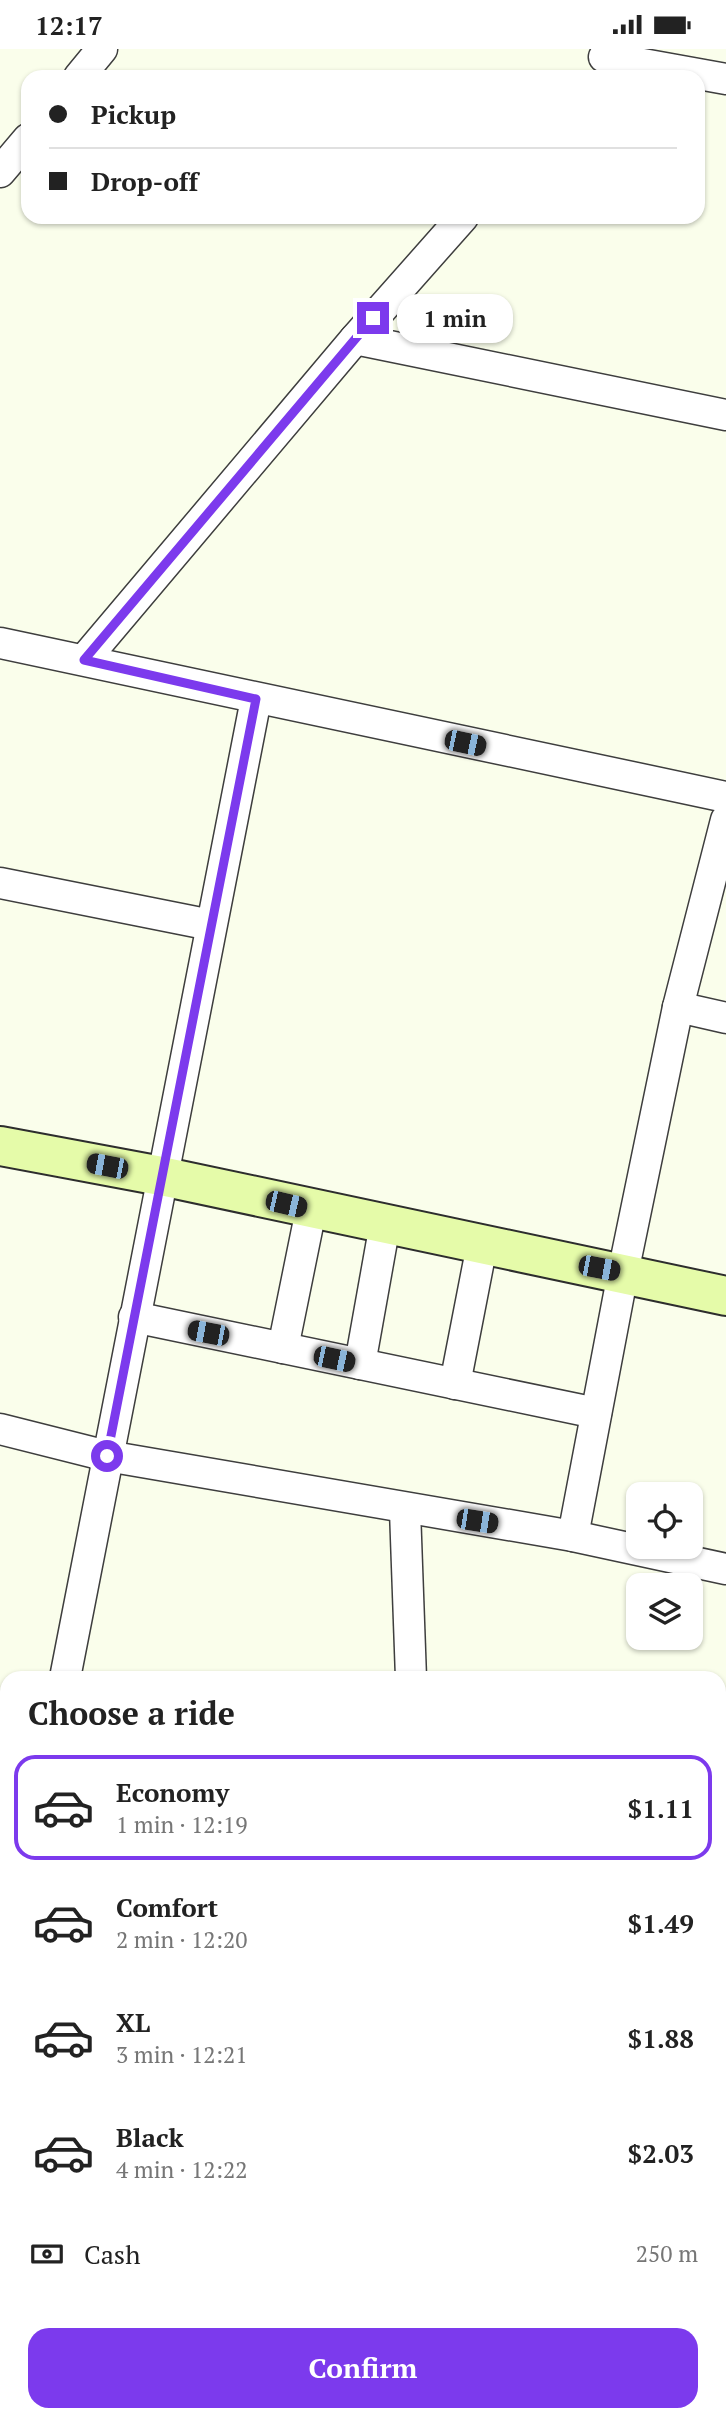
<!DOCTYPE html>
<meta charset="utf-8">
<style>
body{margin:0;font-family:"PT Serif",serif;background:#f6f6f6;color:#222;height:100vh;display:flex;flex-direction:column;font-size:26px;white-space:nowrap}
*{box-sizing:border-box;margin:0}
p{font-size:23px;color:#767676}
.icon{flex:none;width:38px;height:38px;fill:none;stroke:currentColor;stroke-width:2;stroke-linecap:round;stroke-linejoin:round}
.map{position:relative;flex:1;overflow:hidden}
.details{position:absolute;left:0px;top:1622px;width:726px;height:751px;display:flex;flex-direction:column;background:#fff;border-radius:21px 21px 0 0;box-shadow:0 2px 5px #0004}
.details>*{flex:none}
.banner{position:absolute;left:21px;top:21px;width:684px;height:154px;border-radius:21px;box-shadow:0 2px 5px #0004;display:grid;align-content:center;height:154px;padding:0 28px;background:#fff}
.tools{position:absolute;left:626px;top:1433px;display:grid;gap:14px}
.tools a{display:grid;place-items:center;width:77px;height:77px;border-radius:14px;background:#fff;box-shadow:0 2px 5px #0004;font-size:35px}
.end{position:absolute;width:32px;height:32px;margin:-16px;border:9px solid #7c3aed;background:#fff;box-shadow:0 0 0 4px #fff}
.from{border-radius:50%}
.bubble{position:absolute;height:49px;border-radius:21px;background:#fff;box-shadow:0 2px 5px #0004;font-size:23px;font-weight:800;line-height:49px;text-align:center}
.car{position:absolute;width:21px;height:42px;margin:-21px -10px;border-radius:9px;box-shadow:0 0 5px 2px #0007;background:linear-gradient(#222 24%,#8ab4d8 0 40%,#222 0 76%,#8ab4d8 0 86%,#222 0)}
.banner b{display:flex;align-items:center;gap:24px;height:66px;font-size:26px}
.banner b+b{border-top:2px solid #e0e0e0}
.banner i{width:18px;height:18px;background:#222}
ul{padding:0;list-style:none}
li{display:flex;align-items:center;gap:21px;height:105px;margin:0 14px 10px;padding:0 14px;border:4px solid transparent;border-radius:21px}
li div{flex:1}
li b{display:block;font-size:26px}
li em{font-style:normal;font-weight:800}
li.active{border-color:#7c3aed}
li>.icon{width:63px;height:63px;stroke-width:1.5}
h2{padding:0 28px;font-size:32px;line-height:84px}
.pay{display:flex;align-items:center;gap:18px;height:77px;padding:0 28px;font-size:26px}
.pay p{margin-inline-start:auto}
.cta{display:flex;gap:14px;margin-top:auto;padding:14px 28px}
.cta a{flex:1;height:80px;border-radius:21px;background:#7c3aed;color:#fff;font-size:28px;font-weight:800;line-height:80px;text-align:center}
.status{display:flex;justify-content:space-between;align-items:center;height:49px;padding:0 35px;background:#fff;direction:ltr}
.status svg{height:19px;fill:currentColor}
.map>svg:first-child{display:block}
.lines{fill:none;stroke-linecap:round;stroke-linejoin:round}
.street-casing{stroke:#3e3e3e;stroke-width:33}
.secondary-casing{stroke:#2d2d2d;stroke-width:42}
.street{stroke:#fff;stroke-width:30}
.secondary{stroke:#e5fba9;stroke-width:38}
.route{stroke:#7c3aed;stroke-width:9}
</style>
<div class="status"><b>12:17</b><svg viewBox="0 0 49 12"><path d="M0 12V9h3v3zM5 12V6h3v6zM10 12V3h3v9zM15 12V0h3v12zM26 1h20v11H26zM47 4h2v5h-2z"/></svg></div>
<div class="map">
<svg width="726" height="2372" viewBox="0 0 726 2372">
<rect width="100%" height="100%" fill="#fafeeb"/>
<g class="lines">
<defs>
<g id="street">
<path d="M604 8 726 30"/>
<path d="M79 28 102 0"/>
<path d="M0 123 28 90"/>
<path d="M355 290 726 366"/>
<path d="M0 594 726 748"/>
<path d="M84 611 355 290 463 168"/>
<path d="M0 834 211 876"/>
<path d="M678 958 726 969"/>
<path d="M134 1268 596 1364"/>
<path d="M283 1299 311 1161"/>
<path d="M360 1315 385 1175"/>
<path d="M455 1335 482 1196"/>
<path d="M0 1380 107 1407 573 1487 726 1520"/>
<path d="M405 1461 411 1629"/>
<path d="M573 1487 623 1224 678 958 726 771"/>
<path d="M65 1629 256 650"/>
<path d="M719 1748 726 1749"/>
<path d="M0 1835 7 1836"/>
<path d="M719 1963 726 1964"/>
<path d="M0 2067 7 2068"/>
<path d="M719 2183 726 2184"/>
<path d="M0 2269 7 2270"/>
<path d="M563 2366 607 2372"/>
<path d="M131 2372V2366"/>
<path d="M535 2372 536 2366"/>
</g>
<path id="secondary" d="M0 1097 161 1127 726 1247"/>
</defs>
<use href="#street" class="street-casing"/>
<use href="#secondary" class="secondary-casing"/>
<use href="#street" class="street"/>
<use href="#secondary" class="secondary"/>
</g>
<g class="lines">
<path class="route" d="M107 1407 256 650 84 611 373 269"/>
</g>
</svg>
<div class="tools">
<a><svg class="icon" aria-label="locate" viewBox="0 0 24 24"><circle cx="12" cy="12" r="6"/><path d="M12 2v4M12 18v4M2 12h4M18 12h4"/></svg></a>
<a><svg class="icon" aria-label="layers" viewBox="0 0 24 24"><path d="M12 4l9 5-9 5-9-5zM3 14l9 5 9-5"/></svg></a>
</div>
<i class="end from" style="left:107px;top:1407px"></i>
<i class="end" style="left:373px;top:269px"></i>
<div class="bubble" style="left:397px;top:245px;width:116px">1 min</div>
<i class="car" style="left:465px;top:694px;rotate:102deg"></i>
<i class="car" style="left:107px;top:1117px;rotate:281deg"></i>
<i class="car" style="left:286px;top:1155px;rotate:103deg"></i>
<i class="car" style="left:599px;top:1219px;rotate:101deg"></i>
<i class="car" style="left:208px;top:1284px;rotate:281deg"></i>
<i class="car" style="left:334px;top:1310px;rotate:102deg"></i>
<i class="car" style="left:477px;top:1472px;rotate:99deg"></i>
<div class="banner">
<b><i class="from"></i>Pickup</b>
<b><i></i>Drop-off</b>
</div>
<section class="details">
<h2>Choose a ride</h2>
<ul>
<li class="active"><svg class="icon" aria-label="car" viewBox="0 0 24 24"><path d="M5 17H2v-5l4-1 3-4h7l3 4 3 1v5h-3M9 17h6M6 11h13"/><circle cx="7" cy="17" r="2"/><circle cx="17" cy="17" r="2"/></svg><div><b>Economy</b><p>1 min · 12:19</p></div><em>$1.11</em></li>
<li><svg class="icon" aria-label="car" viewBox="0 0 24 24"><path d="M5 17H2v-5l4-1 3-4h7l3 4 3 1v5h-3M9 17h6M6 11h13"/><circle cx="7" cy="17" r="2"/><circle cx="17" cy="17" r="2"/></svg><div><b>Comfort</b><p>2 min · 12:20</p></div><em>$1.49</em></li>
<li><svg class="icon" aria-label="car" viewBox="0 0 24 24"><path d="M5 17H2v-5l4-1 3-4h7l3 4 3 1v5h-3M9 17h6M6 11h13"/><circle cx="7" cy="17" r="2"/><circle cx="17" cy="17" r="2"/></svg><div><b>XL</b><p>3 min · 12:21</p></div><em>$1.88</em></li>
<li><svg class="icon" aria-label="car" viewBox="0 0 24 24"><path d="M5 17H2v-5l4-1 3-4h7l3 4 3 1v5h-3M9 17h6M6 11h13"/><circle cx="7" cy="17" r="2"/><circle cx="17" cy="17" r="2"/></svg><div><b>Black</b><p>4 min · 12:22</p></div><em>$2.03</em></li>
</ul>
<div class="pay"><svg class="icon" aria-label="cash" viewBox="0 0 24 24"><path d="M3 7h18v10H3z"/><circle cx="12" cy="12" r="2"/></svg>Cash<p>250 m</p></div>
<div class="cta"><a>Confirm</a></div>
</section>
</div>
